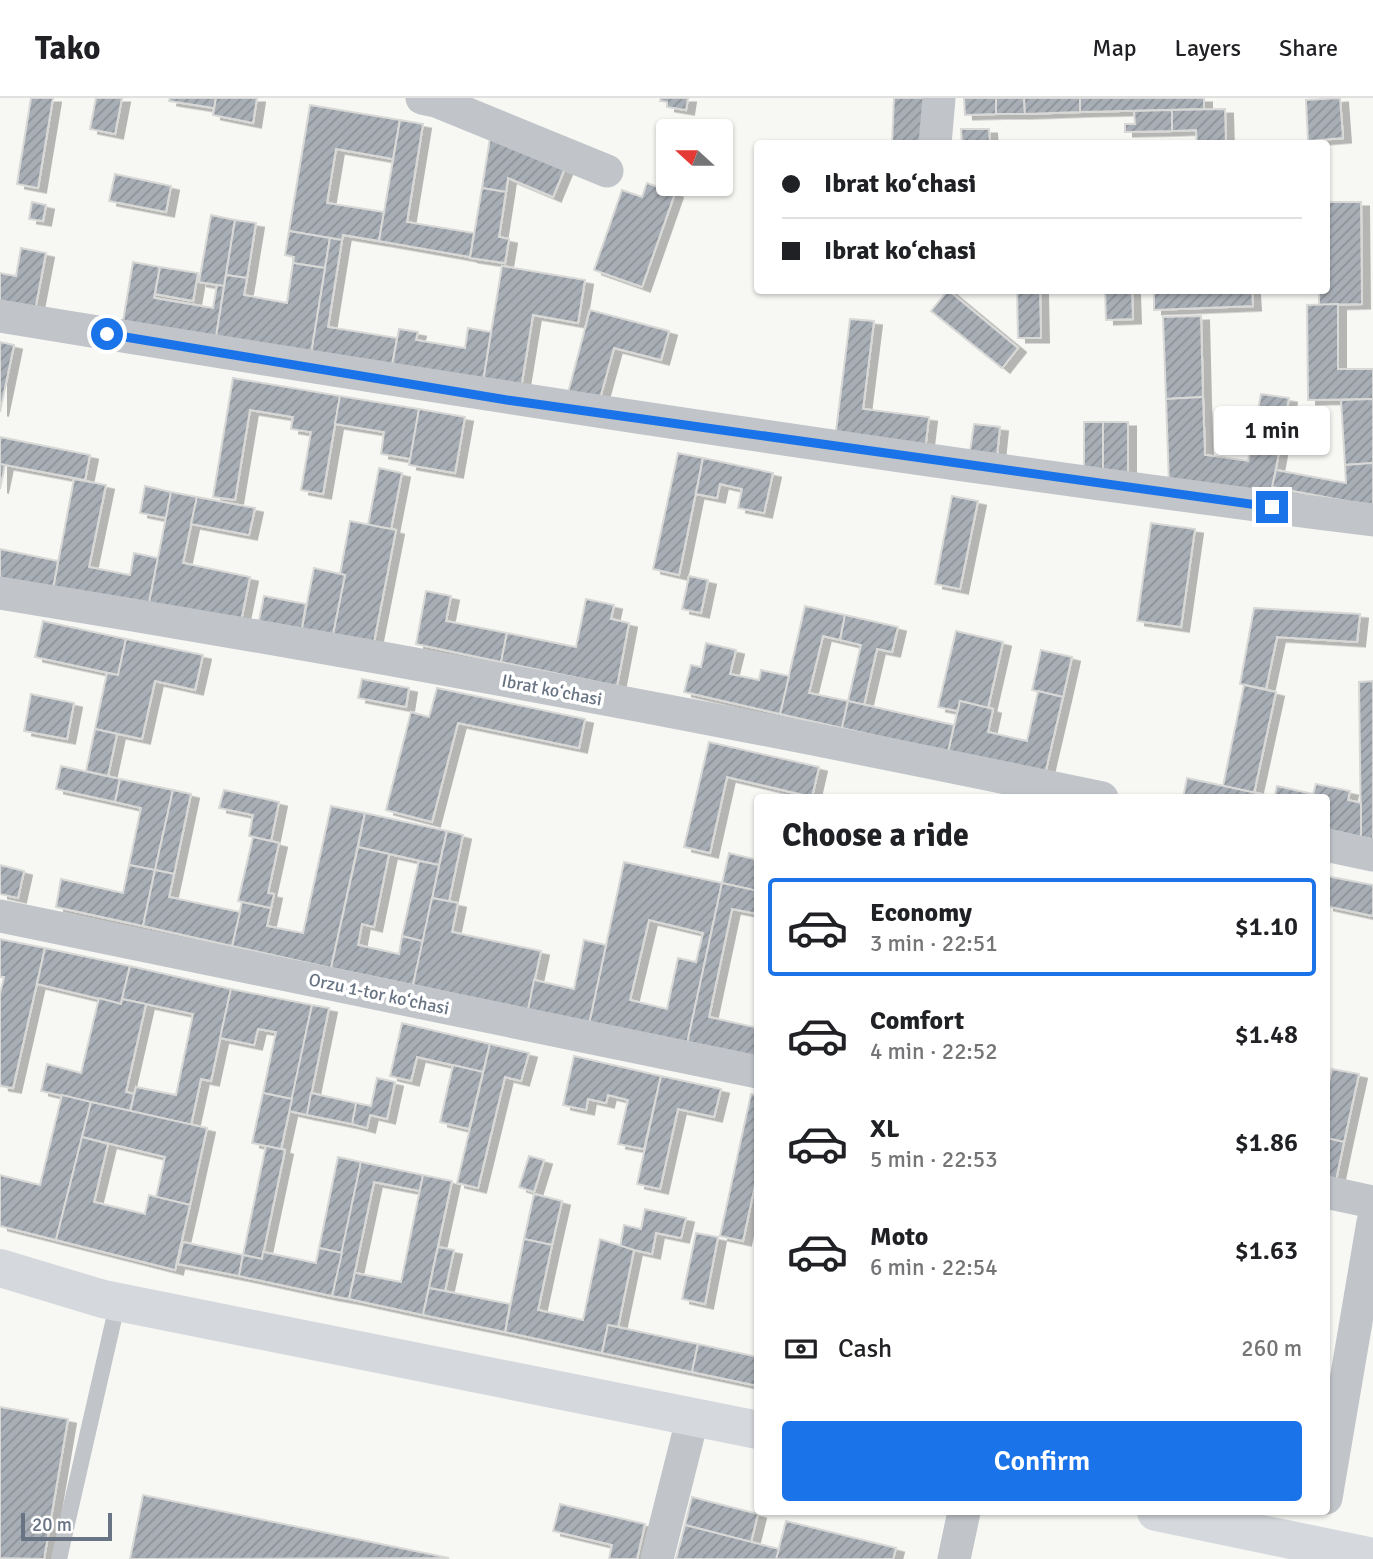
<!DOCTYPE html>
<meta charset="utf-8">
<style>
body{margin:0;font-family:Signika,sans-serif;background:#f6f6f6;color:#202124;height:100vh;display:flex;flex-direction:column;font-size:26px;white-space:nowrap}
*{box-sizing:border-box;margin:0}
p{font-size:23px;color:#757577}
.icon{flex:none;width:38px;height:38px;fill:none;stroke:currentColor;stroke-width:2;stroke-linecap:round;stroke-linejoin:round}
.map{position:relative;flex:1;overflow:hidden}
.details{position:absolute;left:754px;top:696px;width:576px;height:721px;display:flex;flex-direction:column;background:#fff;border-radius:7px;box-shadow:0 2px 5px #0004}
.details>*{flex:none}
.guide{position:absolute;left:754px;top:42px;width:576px;height:154px;border-radius:7px;box-shadow:0 2px 5px #0004;display:grid;align-content:center;height:154px;padding:0 28px;background:#fff}
.needle{width:46px;rotate:291deg}
.tools{position:absolute;left:656px;top:21px;display:grid;gap:14px}
.tools a{display:grid;place-items:center;width:77px;height:77px;border-radius:7px;background:#fff;box-shadow:0 2px 5px #0004;font-size:35px}
.scale{position:absolute;left:21px;bottom:18px;width:91px;box-sizing:border-box;padding-left:7px;border:4px solid #687483;border-top:0;font-size:19px;line-height:24px;white-space:nowrap;color:#687483;-webkit-text-stroke:5px #fff;paint-order:stroke}
.end{position:absolute;width:32px;height:32px;margin:-16px;border:9px solid #1a73e8;background:#fff;box-shadow:0 0 0 4px #fff}
.from{border-radius:50%}
.bubble{position:absolute;height:49px;border-radius:7px;background:#fff;box-shadow:0 2px 5px #0004;font-size:23px;font-weight:600;line-height:49px;text-align:center}
.guide b{display:flex;align-items:center;gap:24px;height:66px;font-size:26px}
.guide b+b{border-top:2px solid #e0e0e0}
.guide i{width:18px;height:18px;background:#202124}
ul{padding:0;list-style:none}
li{display:flex;align-items:center;gap:21px;height:98px;margin:0 14px 10px;padding:0 14px;border:4px solid transparent;border-radius:7px}
li div{flex:1}
li b{display:block;font-size:26px}
li em{font-style:normal;font-weight:600}
li.current{border-color:#1a73e8}
li>.icon{width:63px;height:63px;stroke-width:1.5}
h2{padding:0 28px;font-size:32px;line-height:84px}
.pay{display:flex;align-items:center;gap:18px;height:77px;padding:0 28px;font-size:26px}
.pay p{margin-inline-start:auto}
.primary-button{display:flex;gap:14px;margin-top:auto;padding:14px 28px}
.primary-button a{flex:1;height:80px;border-radius:7px;background:#1a73e8;color:#fff;font-size:28px;font-weight:600;line-height:80px;text-align:center}
header{display:flex;align-items:center;gap:42px;box-sizing:border-box;height:98px;padding:0 35px;background:#fff;border-bottom:2px solid #e0e0e0}
header strong{font-size:33px}
nav{display:flex;gap:38px;margin-inline-start:auto;font-size:24px}
.map>svg:first-child{display:block}
.building{fill:url(#building-hatch);stroke:#d8d9d7;stroke-width:2;fill-rule:evenodd;filter:url(#shadow)}
.lines{fill:none;stroke-linecap:round;stroke-linejoin:round}
.service{stroke:#c1c4c8;stroke-width:16}
.minor{stroke:#c1c4c8;stroke-width:33}
.secondary{stroke:#d5d8dc;stroke-width:38}
.route{stroke:#1a73e8;stroke-width:9}
.labels{text-anchor:middle;stroke-width:7;stroke-linejoin:round;paint-order:stroke}
.street-label{font-size:18px;fill:#687483;stroke:#fff}
</style>
<header>
<strong>Tako</strong>
<nav><a>Map</a><a>Layers</a><a>Share</a></nav>
</header>
<div class="map">
<svg width="1373" height="1461" viewBox="0 0 1373 1461">
<defs>
<pattern id="building-hatch" width="6" height="6" patternUnits="userSpaceOnUse" patternTransform="scale(1.75)"><rect width="6" height="6" fill="#a8aeb5"/><path d="M-1 1l2-2M0 6l6-6M5 7l2-2" fill="none" stroke="#8d9299"/></pattern>
<filter id="shadow"><feDropShadow dx="8" dy="4.5" stdDeviation="0" flood-color="#0004"/></filter>
</defs>
<rect width="100%" height="100%" fill="#f7f7f4"/>
<g class="building">
<path d="M31 0H53L38 90 17 86Z"/>
<path d="M96 0H122L115 36 90 31Z"/>
<path d="M170 0H216L214 10 169 3Z"/>
<path d="M216 0H257L253 25 213 17Z"/>
<path d="M661 0H688L686 12 667 9V4L660 3Z"/>
<path d="M894 0H925L923 46H892Z"/>
<path d="M964 0H996V16L965 17Z"/>
<path d="M996 0H1024L1025 16H996Z"/>
<path d="M1024 0H1080V14L1025 16Z"/>
<path d="M1080 0H1204V11L1080 14Z"/>
<path d="M1340 0 1343 40 1308 43 1306 2Z"/>
<path d="M310 7 400 22 393 61 336 51 327 105 384 114 379 143 343 137 342 142 289 133Z"/>
<path d="M1225 11 1226 46H1197L1196 32 1172 33V12Z"/>
<path d="M1172 12V33L1125 34V26H1135L1134 13Z"/>
<path d="M400 22 423 26 407 124 474 135 470 159 379 143Z"/>
<path d="M961 31H989L990 46H962Z"/>
<path d="M490 40 565 70 553 99 508 80 506 94 482 90Z"/>
<path d="M115 76 171 88 166 114 109 103Z"/>
<path d="M647 85 675 95 642 189 594 172 622 92 642 99Z"/>
<path d="M482 90 506 94 499 139 509 141 505 165 470 160Z"/>
<path d="M32 104 46 107 43 123 29 121Z"/>
<path d="M1326 104H1361L1362 206 1319 207V192H1326Z"/>
<path d="M211 117 235 122 224 188 199 184Z"/>
<path d="M235 122 256 125 247 180 226 177Z"/>
<path d="M289 133 330 140 325 170 293 165 294 159 285 157Z"/>
<path d="M330 140 342 142 328 229 397 240 392 268 311 255Z"/>
<path d="M21 150 46 155 35 212 0 205V175L16 178Z"/>
<path d="M133 164 160 169 154 200 213 210 217 187 224 188 216 239 123 223Z"/>
<path d="M293 165 325 170 311 255 216 239 226 177 247 180 244 197 287 205Z"/>
<path d="M502 168 585 182 578 225 533 217 521 290 483 283Z"/>
<path d="M160 169 198 175 193 203 155 196Z"/>
<path d="M948 192 1018 250 1002 270 931 213Z"/>
<path d="M1017 192H1040L1041 240H1018Z"/>
<path d="M1105 192H1132L1133 221 1106 222Z"/>
<path d="M1252 192 1253 208 1154 212V194Z"/>
<path d="M1338 206V271H1373V301L1308 302 1307 207Z"/>
<path d="M590 212 669 233 661 262 614 250 599 304 568 295Z"/>
<path d="M1201 218 1203 299 1166 301 1163 219Z"/>
<path d="M850 221 874 223 863 311 929 319 925 352 835 341Z"/>
<path d="M468 230 491 234 483 283 392 268 399 231 418 234 416 242 465 250Z"/>
<path d="M0 244 14 247 0 314Z"/>
<path d="M233 280 340 298 323 396 301 392 311 334 291 331 293 319 250 312 235 402 213 399Z"/>
<path d="M1261 296 1289 300 1270 402 1169 386 1166 301 1203 299 1205 357 1248 363Z"/>
<path d="M340 298 419 311 411 361 381 356 384 334 335 326Z"/>
<path d="M1373 301V365L1345 367 1341 302Z"/>
<path d="M419 311 465 319 455 375 409 367Z"/>
<rect x="1084" y="324" width="19" height="52"/>
<rect x="1103" y="324" width="25" height="52"/>
<path d="M974 326 1000 329 997 357 970 353Z"/>
<path d="M0 339 90 357 85 382 0 366Z"/>
<path d="M678 355 703 360 679 477 653 471Z"/>
<path d="M703 360 773 375 764 415 738 410 742 391 720 386 717 400 696 396Z"/>
<path d="M1373 365V408L1272 389 1276 372 1346 385 1345 367Z"/>
<path d="M0 366 5 367 0 391Z"/>
<path d="M379 370 402 375 391 431 368 427Z"/>
<path d="M74 381 106 387 89 469 130 477 134 455 158 460 148 510 53 491Z"/>
<path d="M145 388 171 394 166 420 140 415Z"/>
<path d="M171 394 197 399 183 465 250 479 240 528 148 510Z"/>
<path d="M952 398 978 403 960 491 935 486Z"/>
<path d="M197 399 255 410 249 437 191 426Z"/>
<path d="M350 423 396 432 373 549 332 541 345 477 340 476Z"/>
<path d="M1151 425 1195 431 1181 529 1137 523Z"/>
<path d="M0 451 58 463 53 491 0 480Z"/>
<path d="M314 470 345 477 332 541 301 535Z"/>
<path d="M689 478 708 482 701 515 682 511Z"/>
<path d="M426 493 451 498 446 523 507 535 501 564 416 546Z"/>
<path d="M264 498 306 506 301 535 258 527Z"/>
<path d="M586 501 614 507 611 521 629 525 617 588 501 564 507 535 576 549Z"/>
<path d="M805 508 845 517 840 542 823 538 809 595 848 603 842 630 780 616Z"/>
<path d="M1254 510 1360 516 1357 544 1277 539 1266 591 1240 586Z"/>
<path d="M845 517 898 529 892 554 877 551 864 607 848 603 861 547 840 542Z"/>
<path d="M43 523 126 541 118 577 35 559Z"/>
<path d="M956 533 1003 544 988 610 960 603 958 613 938 609Z"/>
<path d="M126 541 203 557 195 592 155 583 142 641 95 631 107 575 118 577Z"/>
<path d="M706 545 736 552 730 576 759 582 761 572 789 578 780 616 684 594 691 567 701 569Z"/>
<path d="M1041 552 1072 559 1063 599 1032 592Z"/>
<path d="M362 581 409 590 406 609 358 600Z"/>
<path d="M1373 583V741L1361 739 1359 584Z"/>
<path d="M1244 587 1276 594 1254 695 1223 688Z"/>
<path d="M437 590 585 621 579 650 458 625 432 724 386 712 411 614 429 619Z"/>
<path d="M1038 593 1063 599 1045 676 948 654 960 603 993 611 988 634 1027 643Z"/>
<path d="M31 596 74 605 67 641 24 633Z"/>
<path d="M848 603 954 627 948 654 842 630Z"/>
<path d="M95 631 117 636 108 678 86 673Z"/>
<path d="M709 644 819 669 812 699 727 679 710 755 684 749Z"/>
<path d="M61 668 120 681 115 704 56 691Z"/>
<path d="M1187 680 1275 699 1274 700H1183Z"/>
<path d="M120 681 173 692 155 772 129 767 141 710 115 704Z"/>
<path d="M1316 686 1350 693 1348 702 1361 705V739L1326 731V700H1274L1277 688 1313 696Z"/>
<path d="M173 692 191 696 174 776 155 772Z"/>
<path d="M224 692 279 704 271 743 249 738 253 717 219 710Z"/>
<path d="M331 708 365 715 331 870 232 848 242 804 271 810 267 828 303 835Z"/>
<path d="M365 715 447 733 439 767 358 749Z"/>
<path d="M447 733 463 737 449 803 432 800Z"/>
<path d="M253 739 279 745 268 795 274 796 271 810 238 803Z"/>
<path d="M358 749 389 756 374 829 362 826 358 847 399 856 402 838 423 843 413 887 331 870Z"/>
<path d="M729 755 758 762V793L722 785Z"/>
<path d="M419 763 439 767 423 843 402 838Z"/>
<path d="M624 764 722 785 687 946 589 926ZM649 822 703 835 696 864 678 860 667 911 630 902Z"/>
<path d="M0 767 24 773 18 800 0 796Z"/>
<path d="M129 767 155 772 143 828 56 809 61 781 123 795Z"/>
<path d="M155 772 174 776 169 799 240 814 232 848 143 828Z"/>
<path d="M1326 778 1373 787V818L1326 808Z"/>
<path d="M722 785 758 793V816L732 811 709 919 758 930V962L687 946Z"/>
<path d="M432 800 458 805 452 834 541 853 528 912 413 887Z"/>
<path d="M0 841 45 850 13 990 1 988 0 984V896L4 879H0Z"/>
<path d="M584 842 606 847 589 926 528 912 534 882 574 891Z"/>
<path d="M45 850 130 868 121 906 37 886Z"/>
<path d="M130 868 231 891 211 983 201 981 191 1027 130 1013 136 989 176 997 193 916 122 901Z"/>
<path d="M231 891 312 907 292 1001 263 995 276 934 258 931 254 947 220 940Z"/>
<path d="M99 900 121 906 122 901 146 906 126 994 134 996 130 1013 41 993 47 966 81 975Z"/>
<path d="M312 907 329 910 307 1017 289 1013Z"/>
<path d="M402 925 490 946 483 974 417 959 411 983 390 978Z"/>
<path d="M490 946 529 955 521 983 505 979 478 1090 457 1085Z"/>
<path d="M574 958 661 978 644 1051 618 1046 628 1002 608 997 606 1005 588 1001 586 1012 563 1007Z"/>
<path d="M453 967 483 974 469 1031 440 1024Z"/>
<path d="M1332 971 1359 976 1344 1044 1326 1040V997Z"/>
<path d="M661 978 721 991 714 1019 678 1011 660 1091 637 1086Z"/>
<path d="M377 980 395 984 387 1021 370 1017 367 1030 352 1026 356 1005 371 1008Z"/>
<path d="M263 995 292 1001 281 1051 252 1045Z"/>
<path d="M311 995 356 1005 352 1026 307 1017Z"/>
<path d="M751 996 758 997V1073L743 1143 720 1138Z"/>
<path d="M62 997 91 1004 56 1142 0 1128V1077L40 1087Z"/>
<path d="M91 1004 207 1030 190 1107 156 1099 165 1059 82 1039Z"/>
<path d="M82 1039 108 1046 94 1104 145 1116 149 1097 190 1107 175 1172 56 1142Z"/>
<path d="M1326 1040 1344 1044 1335 1087 1326 1085Z"/>
<path d="M266 1048 285 1052 262 1161 243 1157Z"/>
<path d="M529 1058 544 1062 534 1094 519 1089Z"/>
<path d="M338 1059 361 1064 342 1155 319 1150Z"/>
<path d="M361 1064 423 1077 420 1093 374 1084 349 1201 332 1198Z"/>
<path d="M423 1077 452 1083 423 1217 349 1201 355 1175 401 1184Z"/>
<path d="M534 1096 562 1103 552 1147 524 1141Z"/>
<path d="M645 1111 686 1120 681 1140 656 1135 652 1156 620 1149 624 1127 641 1131Z"/>
<path d="M696 1135 718 1139 705 1206 682 1201Z"/>
<path d="M524 1141 552 1147 538 1212 583 1222 600 1141 634 1152 618 1229 608 1227 602 1255 505 1234Z"/>
<path d="M183 1144 243 1157 239 1178 178 1166Z"/>
<path d="M438 1149 454 1152 445 1193 429 1190Z"/>
<path d="M319 1150 342 1155 332 1198 239 1178 243 1157 262 1161 263 1154 316 1165Z"/>
<path d="M429 1190 510 1206 505 1234 423 1217Z"/>
<path d="M608 1227 698 1246 692 1274 602 1255Z"/>
<path d="M698 1246 758 1259V1288L692 1274Z"/>
<path d="M0 1309 68 1321 44 1461 0 1460Z"/>
<path d="M143 1397 449 1460 130 1461Z"/>
<path d="M692 1399 758 1416 751 1444 685 1427Z"/>
<path d="M560 1406 645 1426 637 1461H609L612 1447 553 1433Z"/>
<path d="M786 1423 896 1450 893 1461H776Z"/>
<path d="M685 1427 779 1451 776 1461H676Z"/>
</g>
<g class="lines">
<path class="service" d="M59 1461 118 1203"/>
<g class="minor">
<path d="M422 0 436 3 607 73"/>
<path d="M935 46 939 0"/>
<path d="M0 218C457 293 914 364 1373 422"/>
<path d="M0 495C369 555 737 623 1102 700"/>
<path d="M1326 747 1373 757"/>
<path d="M0 818 758 974"/>
<path d="M1326 1094 1373 1104"/>
<path d="M1326 1400 1373 1124"/>
<path d="M657 1461 693 1318"/>
<path d="M954 1461 964 1414"/>
</g>
<g class="secondary">
<path d="M0 1170 103 1201 758 1332"/>
<path d="M1156 1414 1373 1459"/>
</g>
</g>
<g class="lines">
<path class="route" d="M107 236 507 302 1272 409"/>
</g>
<g class="labels">
<g class="street-label">
<text transform="translate(552 592) rotate(11)" y="6">Ibrat koʻchasi</text>
<text transform="translate(379 896) rotate(12)" y="6">Orzu 1-tor koʻchasi</text>
</g>
</g>
</svg>
<div class="tools">
<a><svg class="needle" viewBox="-14 -14 28 28"><path d="M0-13l5 13h-10z" fill="#e53935"/><path d="M0 13l5-13h-10z" fill="#757577"/></svg></a>
</div>
<div class="scale">20 m</div>
<i class="end from" style="left:107px;top:236px"></i>
<i class="end" style="left:1272px;top:409px"></i>
<div class="bubble" style="left:1214px;top:308px;width:116px">1 min</div>
<div class="guide">
<b><i class="from"></i>Ibrat koʻchasi</b>
<b><i></i>Ibrat koʻchasi</b>
</div>
<section class="details">
<h2>Choose a ride</h2>
<ul>
<li class="current"><svg class="icon" aria-label="car" viewBox="0 0 24 24"><path d="M5 17H2v-5l4-1 3-4h7l3 4 3 1v5h-3M9 17h6M6 11h13"/><circle cx="7" cy="17" r="2"/><circle cx="17" cy="17" r="2"/></svg><div><b>Economy</b><p>3 min · 22:51</p></div><em>$1.10</em></li>
<li><svg class="icon" aria-label="car" viewBox="0 0 24 24"><path d="M5 17H2v-5l4-1 3-4h7l3 4 3 1v5h-3M9 17h6M6 11h13"/><circle cx="7" cy="17" r="2"/><circle cx="17" cy="17" r="2"/></svg><div><b>Comfort</b><p>4 min · 22:52</p></div><em>$1.48</em></li>
<li><svg class="icon" aria-label="car" viewBox="0 0 24 24"><path d="M5 17H2v-5l4-1 3-4h7l3 4 3 1v5h-3M9 17h6M6 11h13"/><circle cx="7" cy="17" r="2"/><circle cx="17" cy="17" r="2"/></svg><div><b>XL</b><p>5 min · 22:53</p></div><em>$1.86</em></li>
<li><svg class="icon" aria-label="car" viewBox="0 0 24 24"><path d="M5 17H2v-5l4-1 3-4h7l3 4 3 1v5h-3M9 17h6M6 11h13"/><circle cx="7" cy="17" r="2"/><circle cx="17" cy="17" r="2"/></svg><div><b>Moto</b><p>6 min · 22:54</p></div><em>$1.63</em></li>
</ul>
<div class="pay"><svg class="icon" aria-label="cash" viewBox="0 0 24 24"><path d="M3 7h18v10H3z"/><circle cx="12" cy="12" r="2"/></svg>Cash<p>260 m</p></div>
<div class="primary-button"><a>Confirm</a></div>
</section>
</div>
